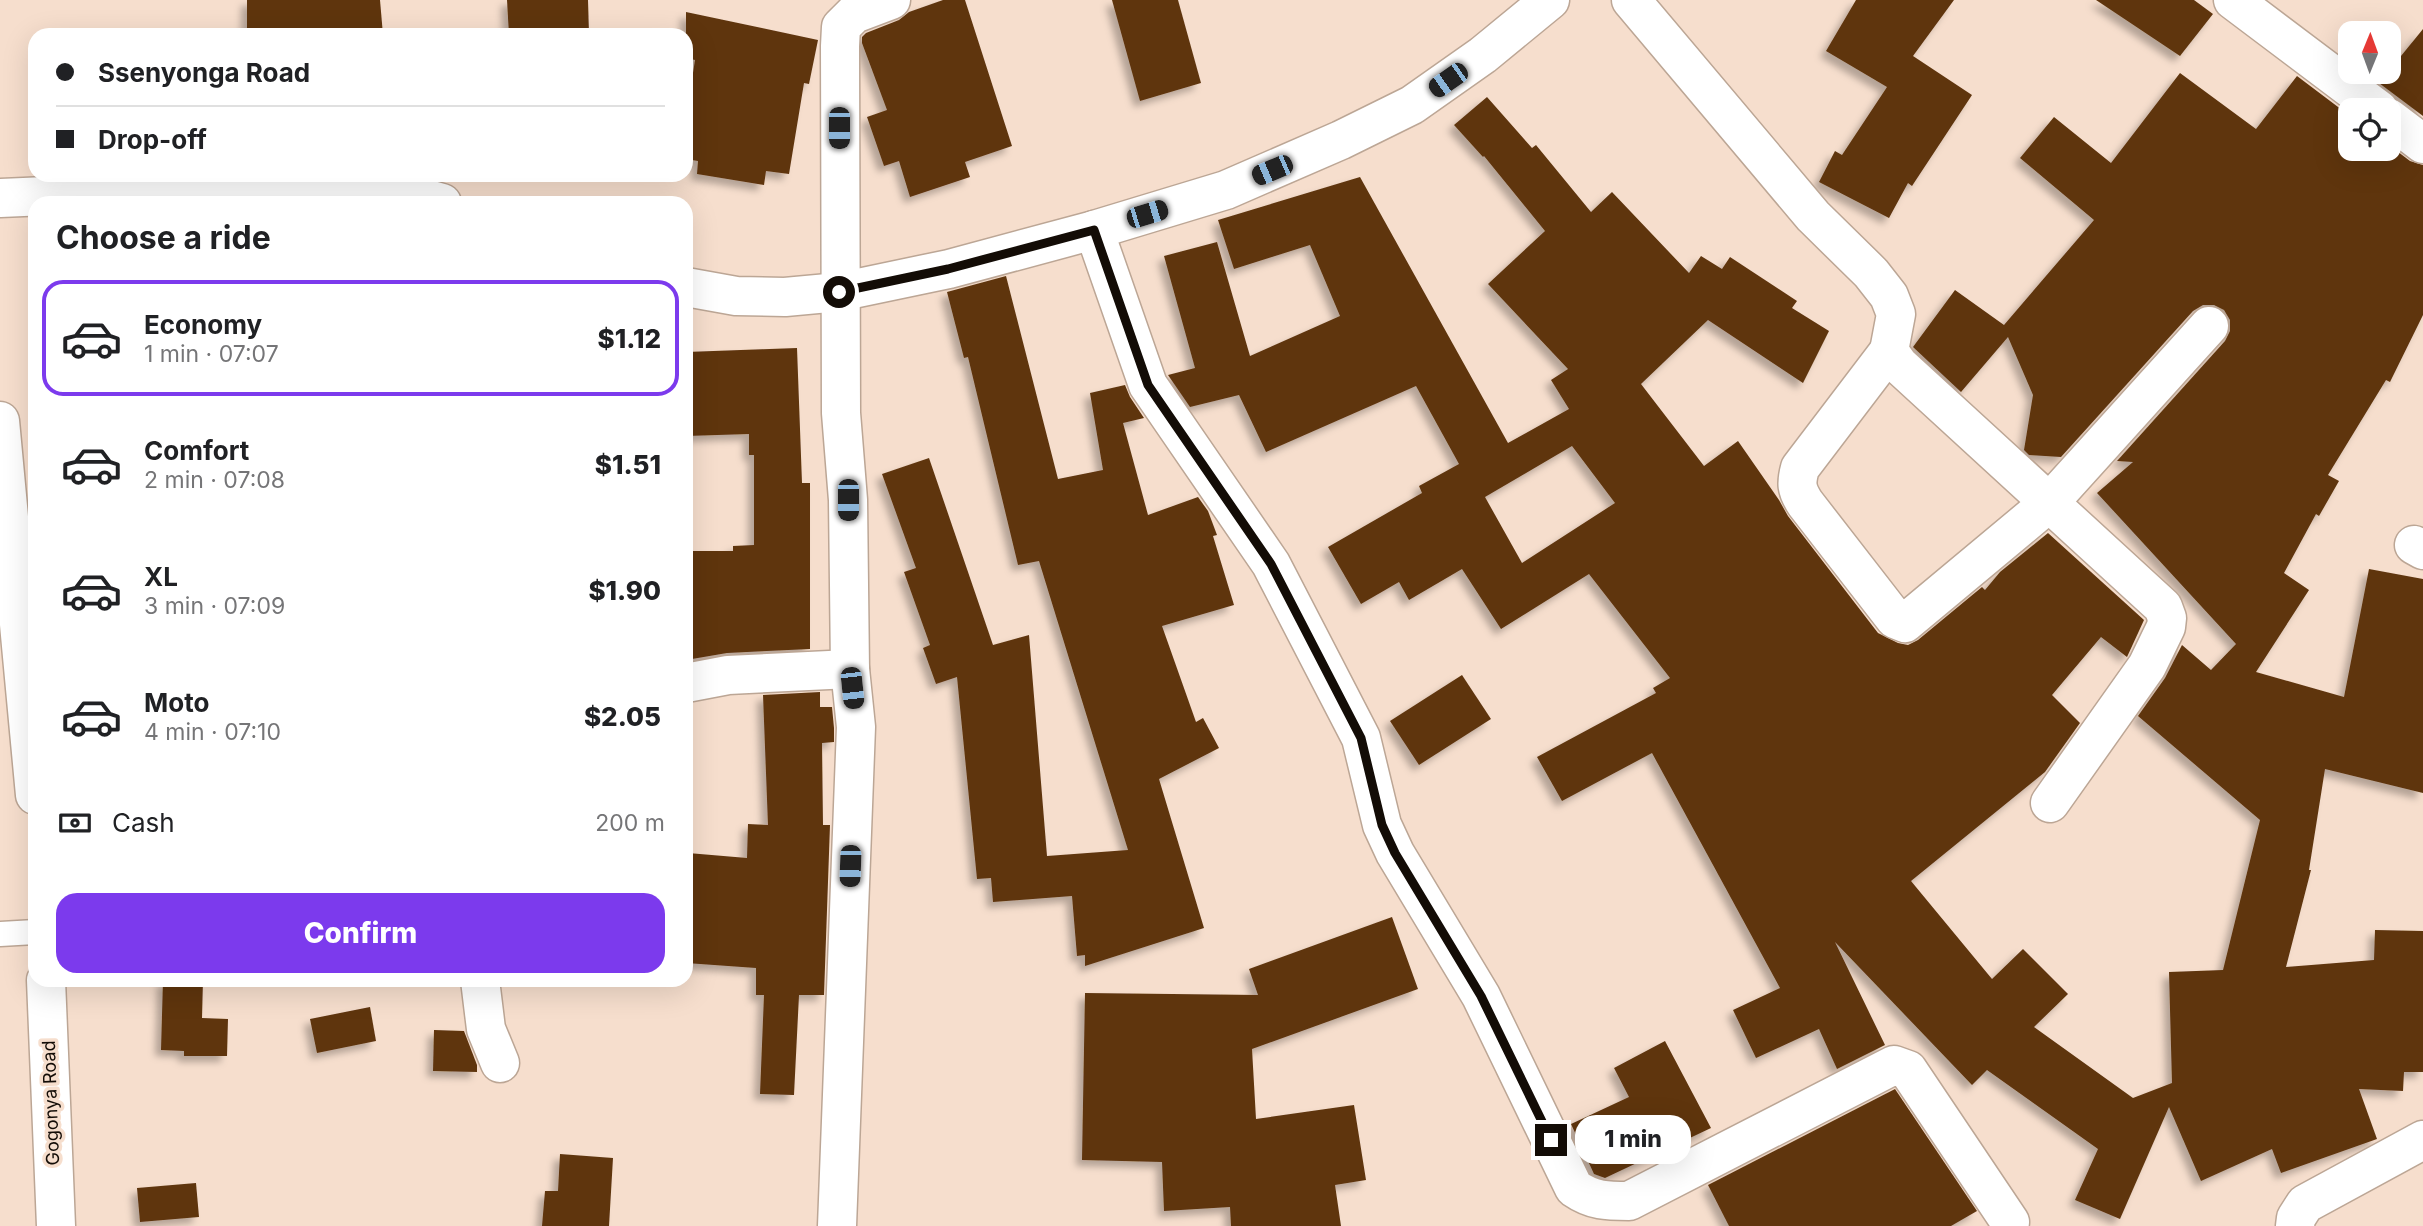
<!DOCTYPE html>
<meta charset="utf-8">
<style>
body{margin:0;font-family:Inter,sans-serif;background:#f6f6f6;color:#202124;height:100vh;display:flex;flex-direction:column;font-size:26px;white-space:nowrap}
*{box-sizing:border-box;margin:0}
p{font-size:23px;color:#757577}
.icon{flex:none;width:38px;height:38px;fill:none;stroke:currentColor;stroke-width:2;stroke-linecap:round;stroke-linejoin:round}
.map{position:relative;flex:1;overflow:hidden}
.sheet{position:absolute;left:28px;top:196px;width:665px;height:791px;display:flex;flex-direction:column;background:#fff;border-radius:21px;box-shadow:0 7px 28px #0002}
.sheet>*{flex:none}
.hud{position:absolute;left:28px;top:28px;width:665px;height:154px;border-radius:21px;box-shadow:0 7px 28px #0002;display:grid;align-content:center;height:154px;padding:0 28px;background:#fff}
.needle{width:46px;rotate:1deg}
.tools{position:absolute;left:2338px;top:21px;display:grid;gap:14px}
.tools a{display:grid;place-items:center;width:63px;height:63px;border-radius:14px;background:#fff;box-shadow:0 7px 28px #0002;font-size:35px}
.end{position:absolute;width:32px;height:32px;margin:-16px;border:9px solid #130c06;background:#fff;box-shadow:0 0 0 4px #fff}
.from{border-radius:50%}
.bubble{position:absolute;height:49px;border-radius:21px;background:#fff;box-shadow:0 7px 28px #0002;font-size:23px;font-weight:800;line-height:49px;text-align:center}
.car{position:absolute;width:21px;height:42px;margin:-21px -10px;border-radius:9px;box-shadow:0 0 5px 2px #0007;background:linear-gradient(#222 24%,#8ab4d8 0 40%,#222 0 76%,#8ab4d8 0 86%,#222 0)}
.hud b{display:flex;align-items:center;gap:24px;height:66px;font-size:26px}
.hud b+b{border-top:2px solid #e0e0e0}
.hud i{width:18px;height:18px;background:#202124}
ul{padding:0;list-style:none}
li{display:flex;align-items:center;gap:21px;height:116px;margin:0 14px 10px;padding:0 14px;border:4px solid transparent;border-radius:21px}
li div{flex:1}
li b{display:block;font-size:26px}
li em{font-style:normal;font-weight:800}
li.current{border-color:#7c3aed}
li>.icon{width:63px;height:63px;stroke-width:1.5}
h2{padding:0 28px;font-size:32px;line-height:84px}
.pay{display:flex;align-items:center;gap:18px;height:77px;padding:0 28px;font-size:26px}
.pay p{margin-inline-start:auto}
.button{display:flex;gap:14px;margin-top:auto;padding:14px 28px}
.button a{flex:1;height:80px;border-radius:21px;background:#7c3aed;color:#fff;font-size:28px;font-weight:800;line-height:80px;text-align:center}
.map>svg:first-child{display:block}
.building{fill:#5e3510;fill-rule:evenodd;filter:url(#shadow)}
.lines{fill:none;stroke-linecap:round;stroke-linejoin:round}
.service-casing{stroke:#bca695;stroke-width:27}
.minor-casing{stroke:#bca695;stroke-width:41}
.service{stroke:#fff;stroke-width:24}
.minor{stroke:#fff;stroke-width:38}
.route{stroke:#130c06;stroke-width:9}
.labels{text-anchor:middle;stroke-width:7;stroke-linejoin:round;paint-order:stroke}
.street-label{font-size:18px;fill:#130c06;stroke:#f6decd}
</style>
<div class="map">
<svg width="2423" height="1226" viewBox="0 0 2423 1226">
<defs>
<filter id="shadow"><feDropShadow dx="-6" dy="6" stdDeviation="3.5" flood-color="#0004"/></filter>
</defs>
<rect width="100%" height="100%" fill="#f6decd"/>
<g class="building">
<path d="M247 0H380L383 35H247Z"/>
<path d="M507 0H588L589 34 509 35Z"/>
<path d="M943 0H965L1012 146 965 162 970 177 910 197 899 161 884 166 867 117 887 110 862 43V37L866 33 899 20 909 12Z"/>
<path d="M1112 0H1178L1201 83 1140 101Z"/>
<path d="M1856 0H1954L1913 56 1972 95 1912 186 1908 183 1889 218 1819 182 1835 151 1842 155 1887 87 1826 51Z"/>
<path d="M2096 0H2194L2213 14 2180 56Z"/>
<path d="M686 12 818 40 809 84 804 83 789 174 766 171 764 185 697 174 698 161 686 159V118L695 60 686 58Z"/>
<path d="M2423 29V116L2379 83Z"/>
<path d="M2180 73 2256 129 2297 76 2350 116V149H2389V145L2410 161 2423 165V315L2390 382 2386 380 2328 475 2339 481 2319 516 2316 514 2284 573 2309 590 2256 672 2344 697 2369 569 2423 579V793L2325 769 2309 870H2311L2286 967 2374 960 2375 930 2423 931V1072H2404L2403 1091 2359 1089 2377 1139 2281 1173 2272 1149 2201 1181 2169 1107 2120 1219 2075 1200 2098 1149 1987 1070 1972 1085 1835 942 1885 1045 1837 1069 1819 1029 1756 1058 1733 1010 1780 988 1652 753 1562 801 1537 757 1656 693 1653 688 1670 678 1589 574 1501 629 1462 569 1409 600 1399 582 1361 604 1328 547 1422 493 1419 486 1459 464 1416 386 1266 452 1239 395 1190 407 1168 375 1195 368 1164 256 1217 242 1250 356 1340 316 1310 245 1234 269 1218 220 1360 177 1508 443 1569 409 1551 380 1568 369 1488 284 1545 231 1484 156 1483 157 1454 125 1487 97 1532 148 1536 145 1591 212 1612 192 1689 273 1701 256 1722 269 1730 257 1797 301 1792 308 1829 331 1803 383 1708 320 1641 384 1704 466 1738 441 1779 500 1788 516 1878 633 1898 643 1908 645 1918 640 1982 587 1985 590 2000 572 2048 533 2144 620 2127 657 2101 637 2052 695 2080 723 2045 772 1911 881 1992 979 2023 949 2068 994 2034 1027 2133 1098 2172 1083 2169 972 2223 970 2260 820 2138 716 2165 678 2182 645 2211 670 2236 644 2097 493 2133 462 2117 461 2225 341 2230 331V320L2224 310 2214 305H2203L2193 311 2061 457 2029 455 2024 450 2033 395 2008 337 1961 392 1913 347 1955 290 2004 325 2094 220 2020 158 2054 117 2111 163ZM1572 446 1615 503 1522 563 1485 497Z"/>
<path d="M1006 276 1058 479 1103 470 1090 393 1125 385 1130 397 1144 418 1123 423 1148 515 1198 497 1208 511 1217 535 1213 536 1234 605 1162 626 1196 722 1203 718 1219 748 1159 779 1204 928 1085 966V955L1077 956 1072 896 993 902 991 878 977 879 957 677 936 684 923 648 930 645 904 572 916 568 882 474 929 458 993 645 1029 635 1047 856 1128 850 1039 561 1018 565 968 357 964 358 947 292Z"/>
<path d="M797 348 802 483H810V649L727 653 686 660V551H733V546L754 545V455H749V434L686 436V352Z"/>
<path d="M1462 675 1491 719 1419 765 1390 721Z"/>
<path d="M820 692V707H832L834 728V742L822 743 823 825H830L824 995H799L794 1095 760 1094 764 995H756V968L686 963 688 853 747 858 748 824 768 825 763 695Z"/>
<path d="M1392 917 1418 989 1252 1049 1256 1119 1354 1105 1366 1180 1335 1185 1341 1226H1231L1230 1207 1164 1211 1162 1162 1082 1160 1085 993 1258 995 1249 969Z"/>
<path d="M163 980H203L202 1018 228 1019 227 1056H184V1051L161 1050Z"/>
<path d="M370 1007 376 1041 317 1053 310 1019Z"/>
<path d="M434 1030 464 1031 477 1065V1072L433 1071Z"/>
<path d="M1665 1041 1711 1128 1605 1178 1594 1174 1571 1124 1629 1097 1614 1068Z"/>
<path d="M1895 1089 1977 1211 1951 1226H1729L1708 1185Z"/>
<path d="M560 1154 613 1158 609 1226H542L545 1191H558Z"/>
<path d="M196 1183 199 1217 140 1222 137 1188Z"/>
</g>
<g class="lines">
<defs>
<path id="service" d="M0 934 35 932"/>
<g id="minor">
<path d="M1631 0 1813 216 1871 273 1889 296 1896 314 1889 351 1899 365 2163 607 2167 618 2166 627 2147 666 2050 803"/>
<path d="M2233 0 2379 110"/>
<path d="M2389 118 2423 144"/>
<path d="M0 198C71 195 142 192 214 190 288 187 370 181 442 203"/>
<path d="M1094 230 1148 385 1271 564 1361 738 1382 825 1395 853 1481 996 1574 1188C1593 1201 1607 1201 1629 1201L1894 1065 1908 1070 2010 1222"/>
<path d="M686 287 736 296 785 297 839 292 949 269 1094 230 1226 190 1341 140 1412 105 1483 55 1550 0"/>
<path d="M1889 351 1800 468C1796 483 1796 489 1805 503L1895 619 1905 623 2049 503 2209 326"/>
<path d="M0 421 35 795"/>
<path d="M2414 545 2423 550"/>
<path d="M686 683 728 675 850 669"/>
<path d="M46 980 56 1226"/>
<path d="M480 980 486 1029 500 1063"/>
<path d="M837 1226 856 727 850 669 848 500 841 413 840 46 841 27 854 14 891 0"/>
<path d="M2295 1226 2296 1218 2305 1204 2423 1140"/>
</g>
</defs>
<use href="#service" class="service-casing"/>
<use href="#minor" class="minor-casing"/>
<use href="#service" class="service"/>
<use href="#minor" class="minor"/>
</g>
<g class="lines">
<path class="route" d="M839 292 948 269 1094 230 1148 385 1271 564 1361 738 1382 825 1395 853 1481 996 1551 1140"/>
</g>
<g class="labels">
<g class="street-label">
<text transform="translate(51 1103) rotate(-92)" y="6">Gogonya Road</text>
</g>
</g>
</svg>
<div class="tools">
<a><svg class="needle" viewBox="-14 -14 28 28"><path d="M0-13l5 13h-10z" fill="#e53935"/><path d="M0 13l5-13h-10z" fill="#757577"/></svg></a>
<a><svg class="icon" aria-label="locate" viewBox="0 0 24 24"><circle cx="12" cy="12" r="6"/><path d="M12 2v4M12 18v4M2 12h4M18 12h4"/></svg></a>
</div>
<i class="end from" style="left:839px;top:292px"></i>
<i class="end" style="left:1551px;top:1140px"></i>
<div class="bubble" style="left:1575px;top:1115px;width:116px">1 min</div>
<i class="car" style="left:1448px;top:80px;rotate:235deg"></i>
<i class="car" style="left:839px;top:128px;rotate:180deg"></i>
<i class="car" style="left:1272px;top:170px;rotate:247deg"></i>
<i class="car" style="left:1147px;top:214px;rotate:73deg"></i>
<i class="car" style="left:848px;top:500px;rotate:180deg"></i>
<i class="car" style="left:852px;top:688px;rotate:174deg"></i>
<i class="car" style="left:850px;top:866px;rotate:182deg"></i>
<div class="hud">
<b><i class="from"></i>Ssenyonga Road</b>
<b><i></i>Drop-off</b>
</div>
<section class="sheet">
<h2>Choose a ride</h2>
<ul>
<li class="current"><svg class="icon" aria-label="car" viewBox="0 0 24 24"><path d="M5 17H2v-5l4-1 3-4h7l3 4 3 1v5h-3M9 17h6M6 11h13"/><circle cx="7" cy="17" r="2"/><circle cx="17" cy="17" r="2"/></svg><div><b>Economy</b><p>1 min · 07:07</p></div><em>$1.12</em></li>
<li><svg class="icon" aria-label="car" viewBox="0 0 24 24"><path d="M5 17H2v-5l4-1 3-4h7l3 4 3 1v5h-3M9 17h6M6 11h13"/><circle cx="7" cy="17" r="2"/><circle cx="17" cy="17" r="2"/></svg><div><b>Comfort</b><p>2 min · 07:08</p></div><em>$1.51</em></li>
<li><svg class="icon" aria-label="car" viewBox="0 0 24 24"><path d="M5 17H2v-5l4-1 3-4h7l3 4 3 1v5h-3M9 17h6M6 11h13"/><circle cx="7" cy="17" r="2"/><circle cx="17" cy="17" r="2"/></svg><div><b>XL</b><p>3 min · 07:09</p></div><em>$1.90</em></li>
<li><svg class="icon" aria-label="car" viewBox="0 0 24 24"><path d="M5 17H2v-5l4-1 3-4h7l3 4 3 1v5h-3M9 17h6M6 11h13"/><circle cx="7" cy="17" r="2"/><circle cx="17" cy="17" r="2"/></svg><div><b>Moto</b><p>4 min · 07:10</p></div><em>$2.05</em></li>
</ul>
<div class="pay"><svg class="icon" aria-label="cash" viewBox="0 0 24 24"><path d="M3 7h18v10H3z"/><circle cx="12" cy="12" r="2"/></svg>Cash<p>200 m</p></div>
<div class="button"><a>Confirm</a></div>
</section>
</div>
